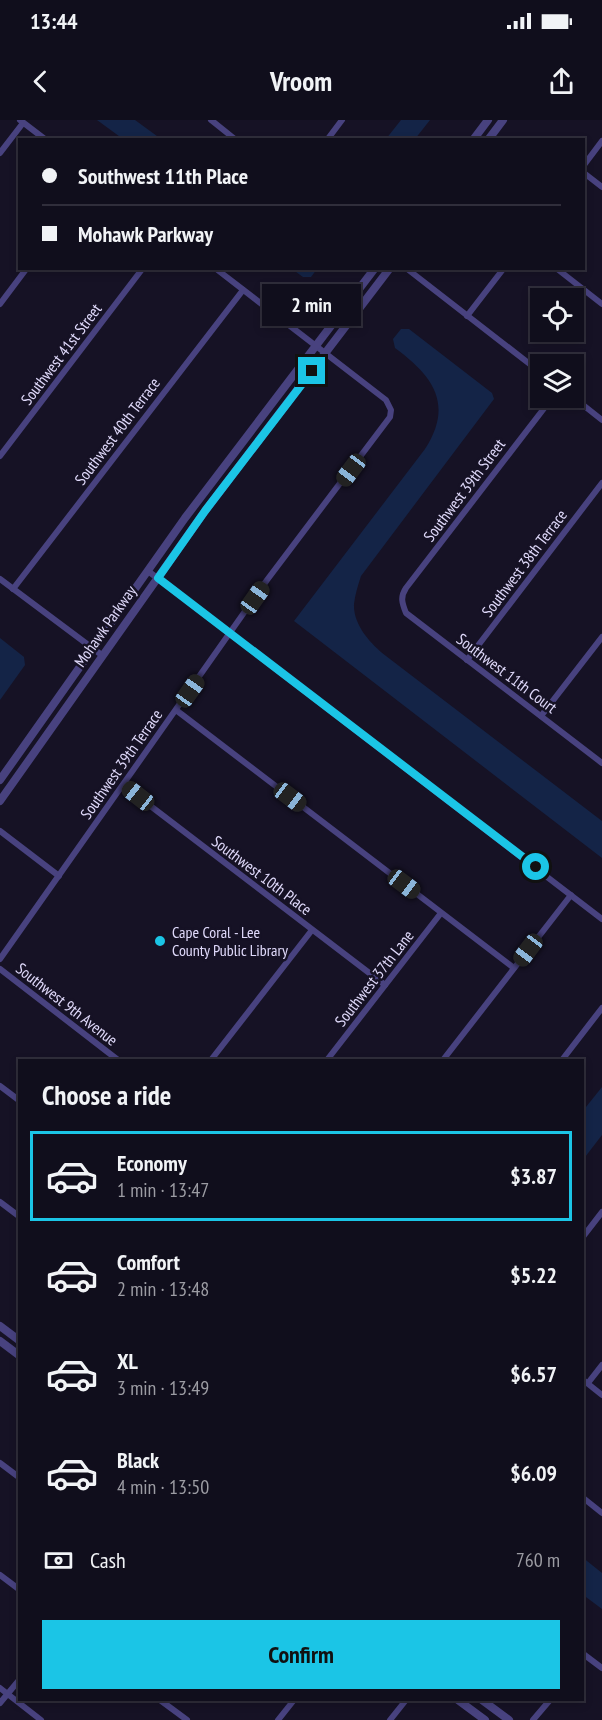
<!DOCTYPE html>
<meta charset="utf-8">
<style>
body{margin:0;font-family:"PT Sans Narrow",sans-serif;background:#191725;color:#f1f3f6;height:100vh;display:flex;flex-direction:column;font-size:22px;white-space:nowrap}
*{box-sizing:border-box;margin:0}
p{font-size:20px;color:#9c9ca3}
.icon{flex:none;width:33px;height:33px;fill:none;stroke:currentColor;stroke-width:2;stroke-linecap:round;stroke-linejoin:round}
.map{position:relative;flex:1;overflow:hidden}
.side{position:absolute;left:18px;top:939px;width:566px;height:642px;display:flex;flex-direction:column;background:#100e1c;border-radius:0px;box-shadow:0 3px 9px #0003,0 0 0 2px #302e3b}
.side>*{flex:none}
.hud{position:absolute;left:18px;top:18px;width:567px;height:132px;border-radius:0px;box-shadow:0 3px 9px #0003,0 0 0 2px #302e3b;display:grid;align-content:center;height:132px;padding:0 24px;background:#100e1c}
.controls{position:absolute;left:530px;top:168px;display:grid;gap:12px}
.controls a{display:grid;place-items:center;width:54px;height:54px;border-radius:0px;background:#100e1c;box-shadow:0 3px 9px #0003,0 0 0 2px #302e3b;font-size:30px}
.end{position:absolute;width:27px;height:27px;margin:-14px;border:8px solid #1bc5e6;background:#111;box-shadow:0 0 0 3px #111}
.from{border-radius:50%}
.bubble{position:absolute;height:42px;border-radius:0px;background:#100e1c;box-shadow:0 3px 9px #0003,0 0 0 2px #302e3b;font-size:20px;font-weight:700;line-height:42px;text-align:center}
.car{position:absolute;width:18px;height:36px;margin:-18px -9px;border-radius:8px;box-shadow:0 0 4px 2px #0007;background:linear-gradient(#222 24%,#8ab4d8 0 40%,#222 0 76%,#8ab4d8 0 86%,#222 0)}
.hud b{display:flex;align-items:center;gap:21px;height:57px;font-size:22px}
.hud b+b{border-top:2px solid #302e3b}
.hud i{width:15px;height:15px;background:#f1f3f6}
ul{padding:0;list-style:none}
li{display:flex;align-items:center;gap:18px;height:90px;margin:0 12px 9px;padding:0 12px;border:3px solid transparent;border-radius:0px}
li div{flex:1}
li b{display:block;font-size:22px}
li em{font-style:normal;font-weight:700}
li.selected{border-color:#1bc5e6}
li>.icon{width:54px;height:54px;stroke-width:1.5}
h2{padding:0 24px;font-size:27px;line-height:72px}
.pay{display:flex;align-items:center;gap:15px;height:66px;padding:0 24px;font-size:22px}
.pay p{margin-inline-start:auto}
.button{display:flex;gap:12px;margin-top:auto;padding:12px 24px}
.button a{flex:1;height:69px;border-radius:0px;background:#1bc5e6;color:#111;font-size:24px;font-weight:700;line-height:69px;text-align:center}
.status{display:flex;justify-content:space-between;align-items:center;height:42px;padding:0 30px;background:#100e1c;direction:ltr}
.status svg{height:16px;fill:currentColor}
header{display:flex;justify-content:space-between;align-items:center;height:78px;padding:0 24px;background:#100e1c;font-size:27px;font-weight:700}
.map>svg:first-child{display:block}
.water{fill:#142447}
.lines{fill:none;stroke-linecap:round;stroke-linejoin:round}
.minor{stroke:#48427f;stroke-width:6}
.tertiary{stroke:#48427f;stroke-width:8}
.route{stroke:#1bc5e6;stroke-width:8}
.poi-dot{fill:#1bc5e6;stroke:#161225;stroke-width:2}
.labels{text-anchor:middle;stroke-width:5;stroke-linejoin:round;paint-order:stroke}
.street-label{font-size:16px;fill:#e0dafb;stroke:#161225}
.poi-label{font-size:16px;fill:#e0dafb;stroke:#161225;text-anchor:start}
</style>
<div class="status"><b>13:44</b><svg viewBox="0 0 49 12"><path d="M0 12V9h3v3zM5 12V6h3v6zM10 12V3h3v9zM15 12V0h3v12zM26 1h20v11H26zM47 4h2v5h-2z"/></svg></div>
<header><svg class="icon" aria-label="back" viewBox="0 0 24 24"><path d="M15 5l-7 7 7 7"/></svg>Vroom<svg class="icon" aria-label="share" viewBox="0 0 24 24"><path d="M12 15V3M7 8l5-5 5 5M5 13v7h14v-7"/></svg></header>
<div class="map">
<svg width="602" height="1600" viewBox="0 0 602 1600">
<rect width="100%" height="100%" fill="#161225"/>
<g class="water">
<path d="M97 0H135L161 19H123Z"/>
<path d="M401 0H430L415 19H386Z"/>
<path d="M292 149H317L311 157H303Z"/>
<path d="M401 209H409L492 273 494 279 361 456C358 465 355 475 354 484 353 505 371 524 386 536L602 701V738L294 501 425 329C454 284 433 256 395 228L393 219Z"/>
<path d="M0 518 24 537 25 545 0 580Z"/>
<path d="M602 967V1015L582 1041V992Z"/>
<path d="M582 1437 602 1453V1489L582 1474Z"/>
</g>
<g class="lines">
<g class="minor">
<path d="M20 0 46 20"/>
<path d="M211 0 236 20"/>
<path d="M327 20 342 0"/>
<path d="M0 33 23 3"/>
<path d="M584 45 602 21"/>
<path d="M584 53 602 67"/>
<path d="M406 148 540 252"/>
<path d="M556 148 602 184"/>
<path d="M0 184 27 148"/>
<path d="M467 196 504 148"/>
<path d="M573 277 602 300"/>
<path d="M552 278 406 468C400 477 402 483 406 493L602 643"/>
<path d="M0 336 143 148"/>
<path d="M148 451 602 799"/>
<path d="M0 459 103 536"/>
<path d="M13 469 243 170"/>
<path d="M467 540 602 363"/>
<path d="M176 590 514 848"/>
<path d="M541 596 602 517"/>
<path d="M123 665 385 865"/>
<path d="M0 711 59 756"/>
<path d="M0 839 267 460 390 297 391 290 386 280 215 148"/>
<path d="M0 849 118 940"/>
<path d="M211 940 312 810"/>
<path d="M327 940 441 793"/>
<path d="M443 940 571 775"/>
<path d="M562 940 602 888"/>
<path d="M0 966 20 981"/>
<path d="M0 1082 20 1097"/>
<path d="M582 1118 602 1092"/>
<path d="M582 1259 602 1275"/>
<path d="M588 1263 602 1245"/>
<path d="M0 1343 20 1358"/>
<path d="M582 1377 602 1393"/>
<path d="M0 1455 20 1470"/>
<path d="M582 1533 602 1548"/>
<path d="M0 1568 41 1600"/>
<path d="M160 1580 187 1600"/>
<path d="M0 1583 20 1559"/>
<path d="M278 1600 294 1580"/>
<path d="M390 1600 406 1580"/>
<path d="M533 1600 550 1580"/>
</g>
<g class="tertiary">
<path d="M473 20 488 0"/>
<path d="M488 20 503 0"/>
<path d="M0 660 185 398 375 148"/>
<path d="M0 681 205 391 390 148"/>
<path d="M0 1206 20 1221"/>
<path d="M0 1221 20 1236"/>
<path d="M458 1580 485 1600"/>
<path d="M482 1580 509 1600"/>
</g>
</g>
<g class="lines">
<path class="route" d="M312 251 205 391 158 458 536 747"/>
</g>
<circle class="poi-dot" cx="160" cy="821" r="6"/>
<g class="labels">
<g class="street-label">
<text transform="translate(61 234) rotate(-53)" y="6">Southwest 41st Street</text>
<text transform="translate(117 311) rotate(-53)" y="6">Southwest 40th Terrace</text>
<text transform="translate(464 370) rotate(-53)" y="6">Southwest 39th Street</text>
<text transform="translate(524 443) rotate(-53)" y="6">Southwest 38th Terrace</text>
<text transform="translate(105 506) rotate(-55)" y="6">Mohawk Parkway</text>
<text transform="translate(507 553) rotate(37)" y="6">Southwest 11th Court</text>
<text transform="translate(121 644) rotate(-55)" y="6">Southwest 39th Terrace</text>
<text transform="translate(262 755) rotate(37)" y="6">Southwest 10th Place</text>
<text transform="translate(374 858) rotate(-52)" y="6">Southwest 37th Lane</text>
<text transform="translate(67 884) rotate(38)" y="6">Southwest 9th Avenue</text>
</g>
<g class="poi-label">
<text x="172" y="818">Cape Coral - Lee<tspan x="172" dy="18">County Public Library</tspan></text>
</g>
</g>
</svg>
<div class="controls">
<a><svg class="icon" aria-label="locate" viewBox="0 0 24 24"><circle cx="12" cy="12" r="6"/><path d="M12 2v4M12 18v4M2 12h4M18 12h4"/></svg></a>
<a><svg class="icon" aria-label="layers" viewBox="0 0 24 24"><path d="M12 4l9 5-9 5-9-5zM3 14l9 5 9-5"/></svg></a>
</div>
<i class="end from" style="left:536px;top:747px"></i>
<i class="end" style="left:312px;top:251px"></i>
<div class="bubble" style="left:262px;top:164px;width:99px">2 min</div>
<i class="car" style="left:351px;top:350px;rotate:217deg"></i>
<i class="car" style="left:255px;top:478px;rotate:35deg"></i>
<i class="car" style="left:190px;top:571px;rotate:35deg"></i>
<i class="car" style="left:138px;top:676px;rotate:308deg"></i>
<i class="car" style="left:290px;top:677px;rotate:127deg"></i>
<i class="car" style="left:404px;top:764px;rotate:127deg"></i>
<i class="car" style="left:528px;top:830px;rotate:217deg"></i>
<div class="hud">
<b><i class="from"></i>Southwest 11th Place</b>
<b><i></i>Mohawk Parkway</b>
</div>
<section class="side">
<h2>Choose a ride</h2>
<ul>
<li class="selected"><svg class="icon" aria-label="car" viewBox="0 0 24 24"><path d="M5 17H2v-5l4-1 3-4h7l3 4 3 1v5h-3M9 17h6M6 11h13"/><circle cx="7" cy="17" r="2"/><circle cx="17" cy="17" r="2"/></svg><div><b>Economy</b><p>1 min · 13:47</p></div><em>$3.87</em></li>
<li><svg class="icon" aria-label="car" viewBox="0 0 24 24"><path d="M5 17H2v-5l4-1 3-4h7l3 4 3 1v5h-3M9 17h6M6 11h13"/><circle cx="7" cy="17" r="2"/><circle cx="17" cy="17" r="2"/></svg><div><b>Comfort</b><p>2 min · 13:48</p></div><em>$5.22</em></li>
<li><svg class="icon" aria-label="car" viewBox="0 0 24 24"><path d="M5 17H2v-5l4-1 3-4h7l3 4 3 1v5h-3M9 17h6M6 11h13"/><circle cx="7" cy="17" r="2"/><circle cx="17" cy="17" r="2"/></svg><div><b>XL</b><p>3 min · 13:49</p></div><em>$6.57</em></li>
<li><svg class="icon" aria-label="car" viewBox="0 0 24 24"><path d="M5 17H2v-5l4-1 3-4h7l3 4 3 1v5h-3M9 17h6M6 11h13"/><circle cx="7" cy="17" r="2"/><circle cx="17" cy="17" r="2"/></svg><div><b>Black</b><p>4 min · 13:50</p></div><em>$6.09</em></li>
</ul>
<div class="pay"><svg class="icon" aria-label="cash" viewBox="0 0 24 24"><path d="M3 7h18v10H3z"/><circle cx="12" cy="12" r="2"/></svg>Cash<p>760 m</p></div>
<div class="button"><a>Confirm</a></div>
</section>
</div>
